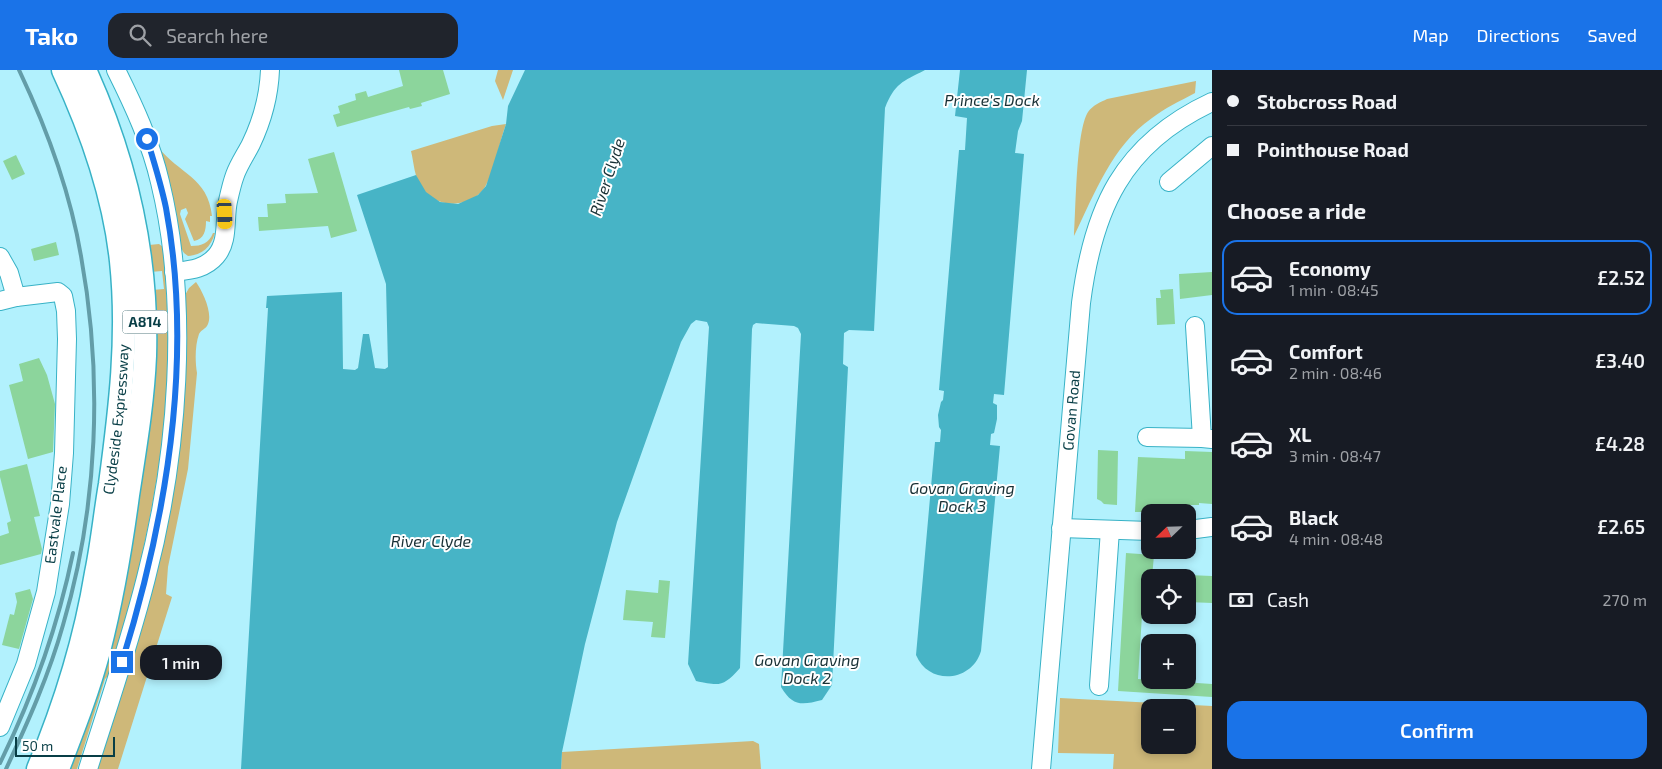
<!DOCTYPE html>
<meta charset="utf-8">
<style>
body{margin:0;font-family:"Exo 2",sans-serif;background:#20242c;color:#f1f3f6;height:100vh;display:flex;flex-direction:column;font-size:19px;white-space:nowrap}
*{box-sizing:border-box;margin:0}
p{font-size:16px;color:#9ea1a6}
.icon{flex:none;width:28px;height:28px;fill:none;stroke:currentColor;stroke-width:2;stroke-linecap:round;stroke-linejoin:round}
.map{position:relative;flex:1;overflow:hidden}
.details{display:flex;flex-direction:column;background:#171b24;width:450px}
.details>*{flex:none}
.hud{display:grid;align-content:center;height:110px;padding:0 15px;background:#171b24}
.needle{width:32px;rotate:247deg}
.controls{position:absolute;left:1141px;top:434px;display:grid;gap:10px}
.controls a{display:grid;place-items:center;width:55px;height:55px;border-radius:10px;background:#171b24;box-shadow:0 2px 8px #0003;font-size:25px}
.scale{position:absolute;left:15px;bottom:12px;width:100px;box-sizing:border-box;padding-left:5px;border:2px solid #083e46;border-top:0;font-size:14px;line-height:18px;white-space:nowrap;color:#083e46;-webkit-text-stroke:4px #fff;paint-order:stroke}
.end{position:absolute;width:22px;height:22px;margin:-11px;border:6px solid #1a73e8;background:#fff;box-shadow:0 0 0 2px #fff}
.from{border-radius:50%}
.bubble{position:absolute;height:35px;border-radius:15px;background:#171b24;box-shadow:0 2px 8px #0003;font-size:16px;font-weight:600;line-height:35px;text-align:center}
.car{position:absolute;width:15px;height:30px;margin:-15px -8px;border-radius:6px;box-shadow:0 0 4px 1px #0007;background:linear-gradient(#f5c518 24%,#345 0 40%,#f5c518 0 76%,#345 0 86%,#f5c518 0)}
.hud b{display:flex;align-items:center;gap:18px;height:48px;font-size:19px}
.hud b+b{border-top:1px solid #363941}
.hud i{width:12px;height:12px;background:#f1f3f6}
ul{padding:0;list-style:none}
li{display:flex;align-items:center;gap:15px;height:75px;margin:0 10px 8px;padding:0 5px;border:2px solid transparent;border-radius:15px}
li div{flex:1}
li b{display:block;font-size:19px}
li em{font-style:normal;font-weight:600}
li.on{border-color:#1a73e8}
li>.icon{width:45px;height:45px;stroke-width:1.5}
h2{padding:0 15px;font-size:22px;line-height:60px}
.pay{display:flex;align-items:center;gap:12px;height:55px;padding:0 15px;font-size:19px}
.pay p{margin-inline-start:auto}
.action{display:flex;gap:10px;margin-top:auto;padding:10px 15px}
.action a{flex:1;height:58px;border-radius:15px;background:#1a73e8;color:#fff;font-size:20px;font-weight:600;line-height:58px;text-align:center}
header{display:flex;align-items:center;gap:30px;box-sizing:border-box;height:70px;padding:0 25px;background:#1a73e8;color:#fff}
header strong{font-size:24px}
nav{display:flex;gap:28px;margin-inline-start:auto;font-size:18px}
.search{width:350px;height:45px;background:#20242c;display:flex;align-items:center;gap:12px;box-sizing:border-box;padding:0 18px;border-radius:15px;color:#9ea1a6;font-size:19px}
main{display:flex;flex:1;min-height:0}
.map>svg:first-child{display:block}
.green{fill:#ceb879;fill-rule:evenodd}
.water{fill:#47b4c6}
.building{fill:#8cd59c}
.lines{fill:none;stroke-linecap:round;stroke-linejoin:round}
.minor-casing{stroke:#38b2c6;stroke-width:20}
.major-casing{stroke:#38b2c6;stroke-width:25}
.minor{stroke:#fff;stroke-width:18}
.major{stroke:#fff;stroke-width:22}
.rail{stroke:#639da8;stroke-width:4}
.route{stroke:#1a73e8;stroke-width:6}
.labels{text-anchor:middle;stroke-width:4;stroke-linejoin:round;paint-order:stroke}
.shield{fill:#fff;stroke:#52787e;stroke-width:1}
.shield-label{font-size:14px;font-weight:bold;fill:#083e46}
.street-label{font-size:15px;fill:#083e46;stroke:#fff}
.water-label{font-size:16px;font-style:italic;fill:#193136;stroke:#fff}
</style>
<header>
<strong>Tako</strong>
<div class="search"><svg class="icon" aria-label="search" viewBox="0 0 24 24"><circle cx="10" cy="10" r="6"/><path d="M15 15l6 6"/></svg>Search here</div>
<nav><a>Map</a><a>Directions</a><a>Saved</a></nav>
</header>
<main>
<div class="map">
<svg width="1212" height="699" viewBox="0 0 1212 699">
<rect width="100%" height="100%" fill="#b2f1fd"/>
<g class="green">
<path d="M498 0H513L503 30 495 11Z"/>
<path d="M1196 11 1195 23C1180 31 1165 38 1152 48 1112 76 1095 123 1074 166 1076 139 1076 61 1088 42 1093 35 1101 32 1107 29Z"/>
<path d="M506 54C499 73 495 100 485 117 471 139 436 139 422 118 414 107 414 93 411 81L492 56Z"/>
<path d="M158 77C179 104 208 107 212 146H210V152L206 151C206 161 204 169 194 171L185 149 188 143 186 138 181 140 180 144 191 176C202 176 209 173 213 163H215C211 177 202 185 188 186L184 183 181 178 169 111Z"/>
<path d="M159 174 163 177C166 220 170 263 168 306 162 409 140 505 110 604L105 609 77 699H68L152 220 164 219 162 201 150 202 149 175Z"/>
<path d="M196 212C203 222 214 245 207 256 205 259 201 260 199 264 195 275 195 291 197 303L188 399 168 497 166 524 172 527 118 699H95L147 534 184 227 189 218Z"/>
<path d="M1060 628 1212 636V699H1113L1114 684 1058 683ZM1150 638H1188V675H1150Z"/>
<path d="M753 671 759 674 761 699H561L562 682Z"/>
</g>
<g class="water">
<path d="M525 0H925C902 12 895 13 885 38L874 261 849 260 844 263 843 294 848 297 832 615 822 630C802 635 793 637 781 617L801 264 798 258 794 256 756 253 753 255 752 259 740 598C723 617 720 616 696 611L688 594 709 257 707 252 696 250 691 254 681 272 617 452 585 574 562 682 561 699H241L268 238H266L267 226 342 222 343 299 355 300 358 298 363 264H369L375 298 385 299 388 297 386 214 357 125 416 105 426 122 440 132 458 134 478 125 486 116 489 107 506 54 508 36Z"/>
<path d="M960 0H1027L1022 51 1018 61 1015 83 1024 84 1004 325 994 324 993 333 997 335V349L994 363 991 364 990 375 1000 376 981 581C972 612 929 616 916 585L935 372H940L941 360 939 357 938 345 941 332 943 330 944 321 939 320 959 80H965L967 48 955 46Z"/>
</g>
<g class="building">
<path d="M399 0H443L450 24 421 33 422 36 410 39 409 37 337 57 333 45 340 43 338 36 356 30 355 24 366 21 368 27 403 16Z"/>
<path d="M334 82 357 161 331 168 328 156 259 161 258 147H268L267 134 286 133 285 124 318 123 308 89Z"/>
<path d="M16 85 25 104 12 110 3 91Z"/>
<path d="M56 172 59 185 34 191 31 179Z"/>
<path d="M1212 202V225L1180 229 1179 204Z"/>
<path d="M1173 219 1175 254 1157 255 1156 228H1161L1160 220Z"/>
<path d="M39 288 47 305 55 334 53 382 28 389 9 315 23 311 19 294Z"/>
<path d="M1098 380 1118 381 1117 435 1104 434 1101 431 1097 429Z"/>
<path d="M1185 381 1212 382V434L1199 433V435H1166V442H1135L1138 387 1185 389Z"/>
<path d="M27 394 40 446 34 447 42 479 41 484 0 495V466L9 463 7 453 11 451 0 407V401Z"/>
<path d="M1126 483 1154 485 1152 508H1150V529H1143L1138 609 1212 614V627L1118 621Z"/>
<path d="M1188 505 1212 506V533L1188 532Z"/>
<path d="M659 510 670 511 665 568 651 567 653 552 623 550 626 520 658 523Z"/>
<path d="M30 519 33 529 19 579 2 575 10 544 14 545 17 532 15 523Z"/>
</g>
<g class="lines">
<defs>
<g id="minor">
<path d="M1169 112 1212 76"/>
<path d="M0 187 9 203 16 227"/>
<path d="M174 202C190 200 205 199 216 186 229 171 224 149 228 131 230 122 232 113 235 105 239 94 246 84 251 74 262 51 269 25 270 0"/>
<path d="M0 231 16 227 58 222 63 226 66 241 67 269 64 383 60 434 46 522 26 594 0 657"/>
<path d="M1195 256 1202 368 1212 369"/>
<path d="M1147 367 1202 368"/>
<path d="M1061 458 1150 461"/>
<path d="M1188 460 1212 457"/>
<path d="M1099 616 1110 460"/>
<path d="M88 699C108 636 130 572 146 508 178 386 190 235 160 112 151 73 134 36 116 0"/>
<path id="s1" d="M1041 699 1081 233C1093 139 1122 74 1212 32"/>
</g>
<g id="major">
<path id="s2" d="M38 699C64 637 85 570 96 503 102 474 105 443 110 414 120 340 129 266 121 191 114 125 91 60 63 0"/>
<path d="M58 699C73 660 88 622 99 581 112 530 121 478 128 425 135 379 143 333 145 286 148 187 126 90 85 0"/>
</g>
</defs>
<use href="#minor" class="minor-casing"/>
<use href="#major" class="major-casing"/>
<use href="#minor" class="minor"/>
<use href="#major" class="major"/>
<g class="rail">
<path d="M0 693C33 626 58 556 73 483"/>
<path d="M6 699C28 652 49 605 63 555 98 437 103 307 81 186 70 121 47 59 19 0"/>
</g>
</g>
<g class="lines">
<path class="route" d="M122 592C167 447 194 289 166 138 161 114 154 92 147 69"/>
</g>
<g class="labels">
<rect class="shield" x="122.5" y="240.5" width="45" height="23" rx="4"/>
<g class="shield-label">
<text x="145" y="257">A814</text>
</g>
<g class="street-label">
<text dy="5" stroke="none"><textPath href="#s1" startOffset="360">Govan Road</textPath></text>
<text dy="5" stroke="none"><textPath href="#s2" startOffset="360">Clydeside Expressway</textPath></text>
<text transform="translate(56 445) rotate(-83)" y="5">Eastvale Place</text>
</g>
<g class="water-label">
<text x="992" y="36">Prince's Dock</text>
<text transform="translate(607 107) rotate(-72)" y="6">River Clyde</text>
<text x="962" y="424">Govan Graving<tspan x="962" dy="18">Dock 3</tspan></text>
<text x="431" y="477">River Clyde</text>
<text x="807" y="596">Govan Graving<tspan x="807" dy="18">Dock 2</tspan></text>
</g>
</g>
</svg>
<div class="controls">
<a><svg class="needle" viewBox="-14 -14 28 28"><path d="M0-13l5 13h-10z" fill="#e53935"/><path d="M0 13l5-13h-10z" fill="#9ea1a6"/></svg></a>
<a><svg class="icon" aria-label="locate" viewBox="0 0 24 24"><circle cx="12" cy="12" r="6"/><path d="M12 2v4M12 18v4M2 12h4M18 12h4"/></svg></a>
<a>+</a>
<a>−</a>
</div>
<div class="scale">50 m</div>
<i class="end from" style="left:147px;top:69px"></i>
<i class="end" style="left:122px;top:592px"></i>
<div class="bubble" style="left:140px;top:575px;width:82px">1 min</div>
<i class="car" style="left:225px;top:144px;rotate:177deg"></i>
</div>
<section class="details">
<div class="hud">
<b><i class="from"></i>Stobcross Road</b>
<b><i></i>Pointhouse Road</b>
</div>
<h2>Choose a ride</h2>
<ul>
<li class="on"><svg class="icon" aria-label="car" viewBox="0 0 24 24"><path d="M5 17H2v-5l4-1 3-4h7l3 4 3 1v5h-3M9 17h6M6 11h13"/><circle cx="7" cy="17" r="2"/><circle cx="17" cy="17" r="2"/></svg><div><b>Economy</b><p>1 min · 08:45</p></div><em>£2.52</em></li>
<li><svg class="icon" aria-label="car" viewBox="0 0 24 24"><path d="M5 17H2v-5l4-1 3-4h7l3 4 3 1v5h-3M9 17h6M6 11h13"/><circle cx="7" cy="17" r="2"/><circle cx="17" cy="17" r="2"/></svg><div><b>Comfort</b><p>2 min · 08:46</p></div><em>£3.40</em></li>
<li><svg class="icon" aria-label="car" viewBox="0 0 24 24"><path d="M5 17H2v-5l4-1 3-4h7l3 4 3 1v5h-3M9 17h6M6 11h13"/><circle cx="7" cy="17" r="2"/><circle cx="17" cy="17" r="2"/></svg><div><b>XL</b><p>3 min · 08:47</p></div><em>£4.28</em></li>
<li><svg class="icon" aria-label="car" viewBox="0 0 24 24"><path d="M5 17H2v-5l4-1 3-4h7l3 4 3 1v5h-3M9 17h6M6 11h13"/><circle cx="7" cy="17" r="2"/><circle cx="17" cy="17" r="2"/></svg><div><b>Black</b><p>4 min · 08:48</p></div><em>£2.65</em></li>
</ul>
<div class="pay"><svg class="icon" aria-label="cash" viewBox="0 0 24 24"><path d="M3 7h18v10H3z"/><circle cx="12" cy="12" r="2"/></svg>Cash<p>270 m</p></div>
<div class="action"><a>Confirm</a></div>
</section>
</main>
